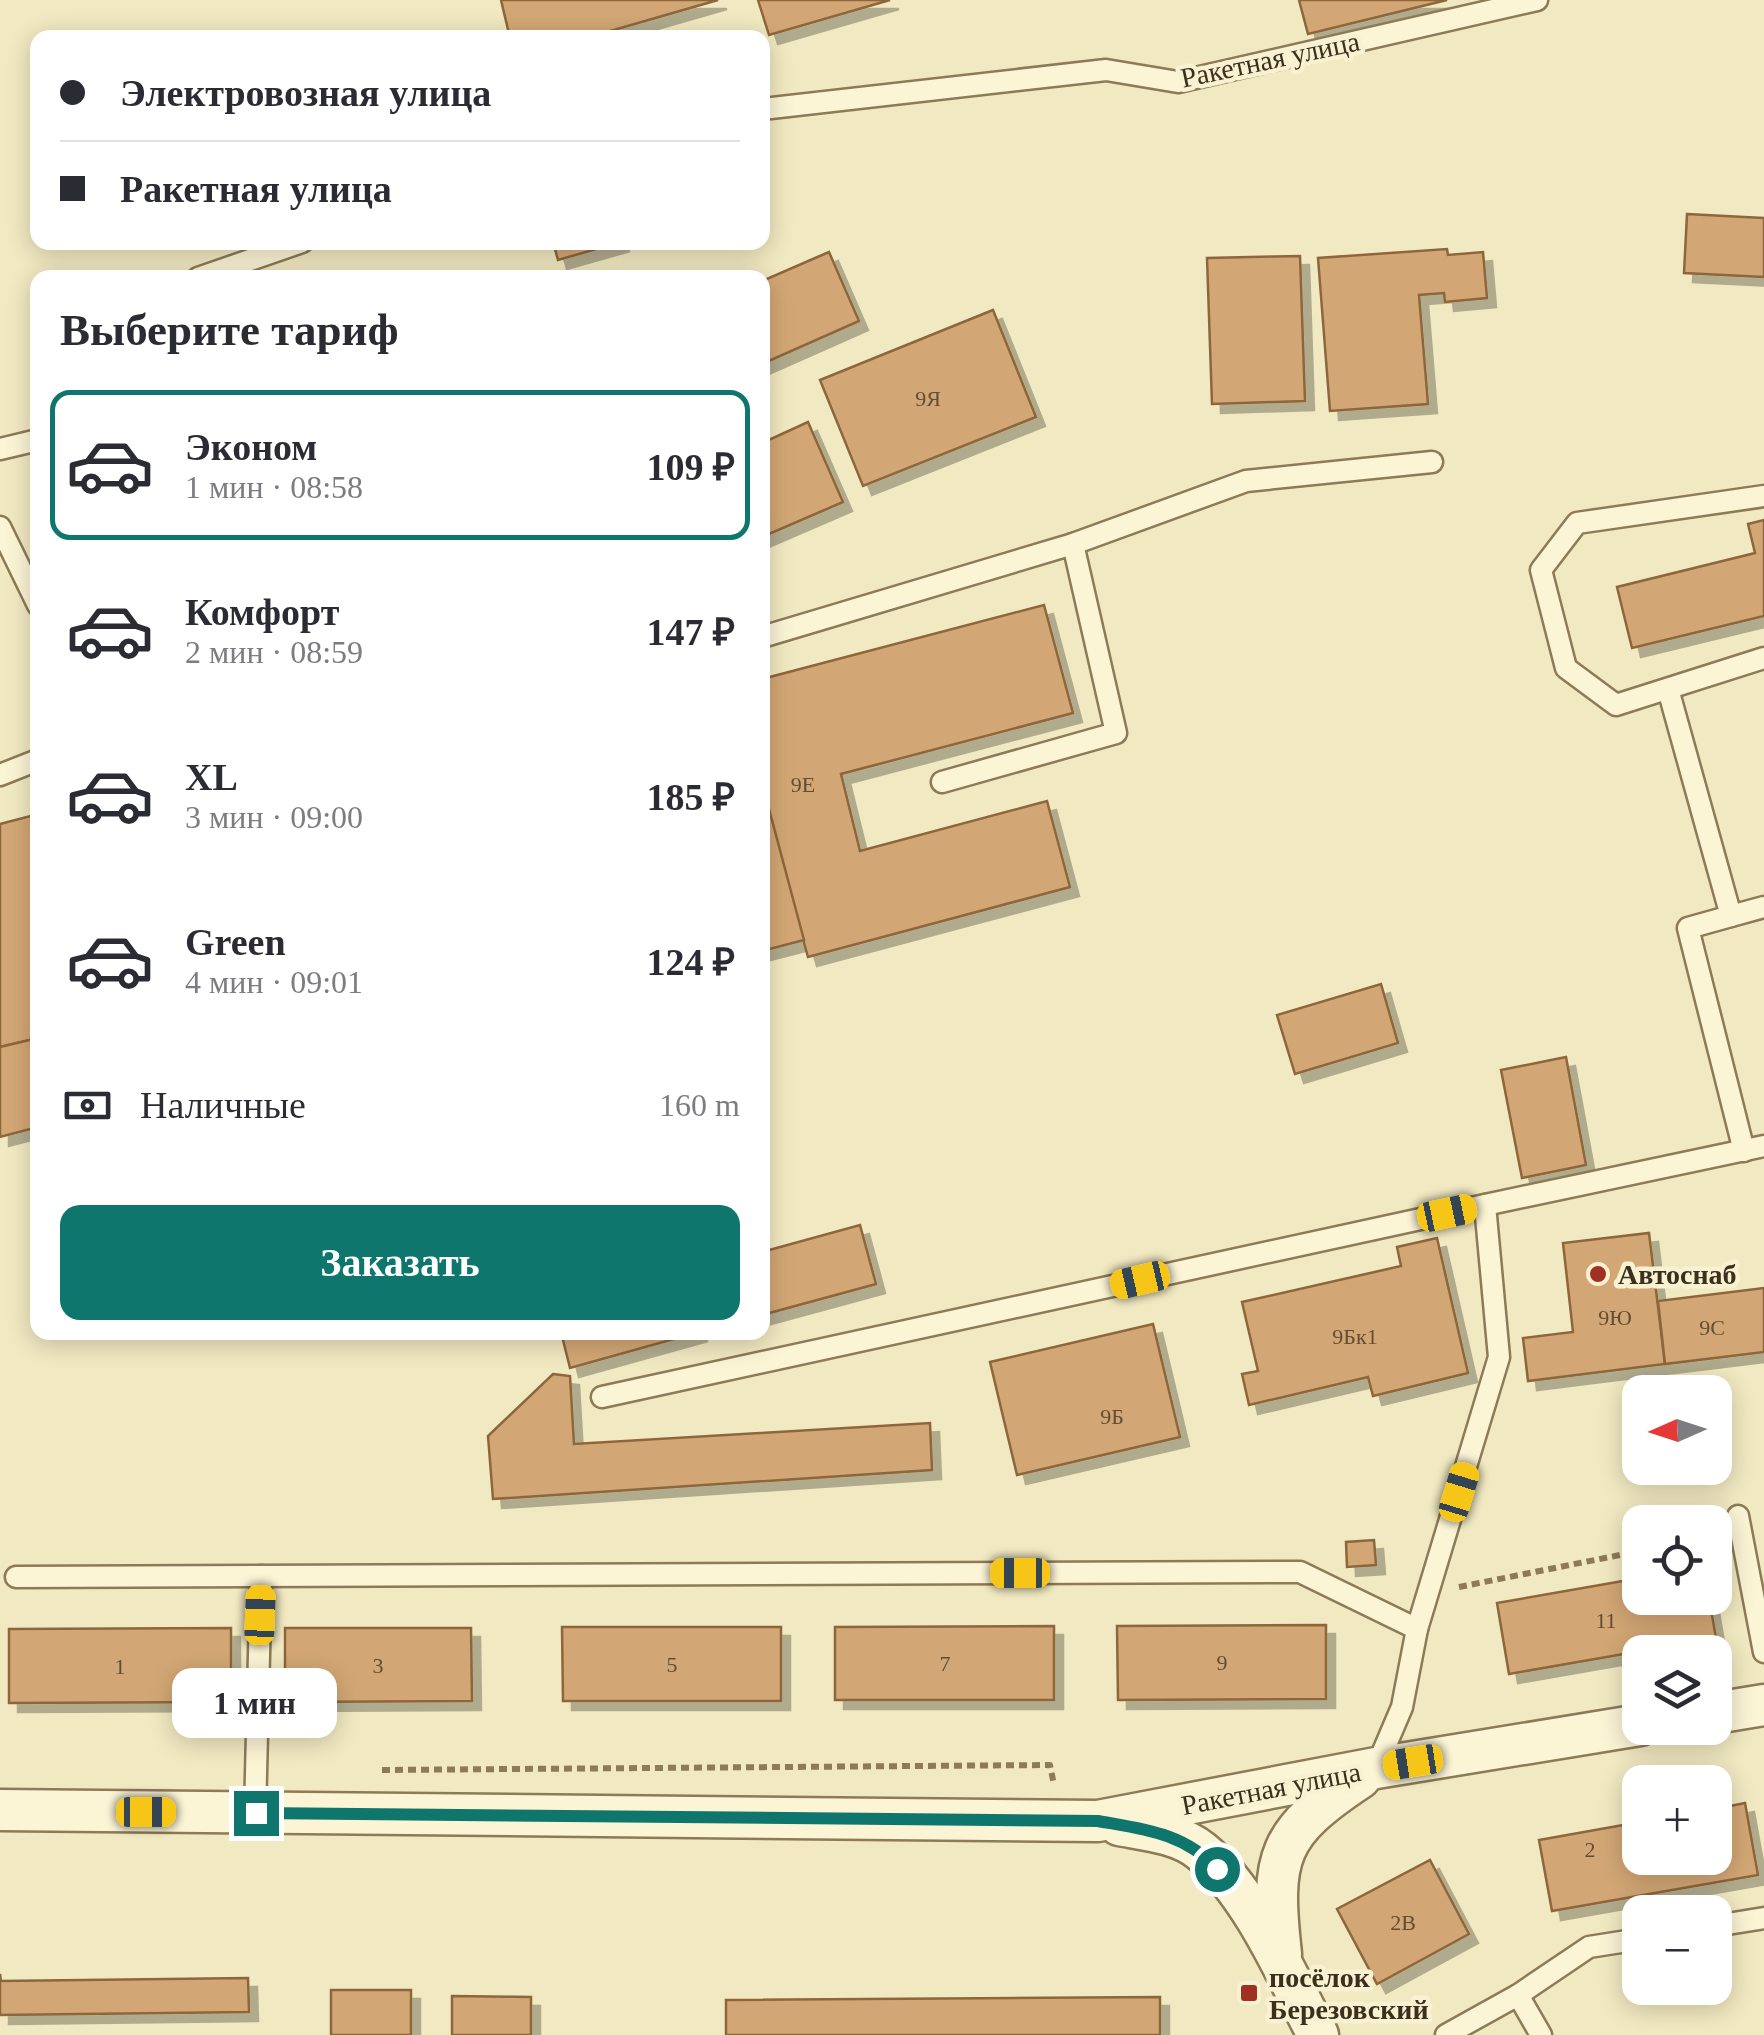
<!DOCTYPE html>
<html lang="ru">
<meta charset="utf-8">
<style>
body{margin:0;font-family:Georgia,serif;background:#f7f7f7;color:#2b2b33;height:100vh;display:flex;flex-direction:column;font-size:38px;white-space:nowrap}
*{box-sizing:border-box;margin:0}
p{font-size:32px;color:#7c7c81}
.icon{flex:none;width:55px;height:55px;fill:none;stroke:currentColor;stroke-width:2;stroke-linecap:round;stroke-linejoin:round}
.map{position:relative;flex:1;overflow:hidden}
.drawer{position:absolute;left:30px;top:270px;width:740px;height:1070px;display:flex;flex-direction:column;background:#fff;border-radius:20px;box-shadow:0 5px 25px #0003}
.drawer>*{flex:none}
.hud{position:absolute;left:30px;top:30px;width:740px;height:220px;border-radius:20px;box-shadow:0 5px 25px #0003;display:grid;align-content:center;height:220px;padding:0 30px;background:#fff}
.needle{width:65px;rotate:267deg}
.controls{position:absolute;left:1622px;top:1375px;display:grid;gap:20px}
.controls a{display:grid;place-items:center;width:110px;height:110px;border-radius:20px;background:#fff;box-shadow:0 5px 25px #0003;font-size:50px}
.end{position:absolute;width:45px;height:45px;margin:-22px;border:12px solid #0f766e;background:#fff;box-shadow:0 0 0 5px #fff}
.from{border-radius:50%}
.bubble{position:absolute;height:70px;border-radius:20px;background:#fff;box-shadow:0 5px 25px #0003;font-size:32px;font-weight:800;line-height:70px;text-align:center}
.car{position:absolute;width:30px;height:60px;margin:-30px -15px;border-radius:12px;box-shadow:0 0 8px 2px #0007;background:linear-gradient(#f5c518 24%,#345 0 40%,#f5c518 0 76%,#345 0 86%,#f5c518 0)}
.hud b{display:flex;align-items:center;gap:35px;height:95px;font-size:38px}
.hud b+b{border-top:2px solid #e1e1e2}
.hud i{width:25px;height:25px;background:#2b2b33}
ul{padding:0;list-style:none}
li{display:flex;align-items:center;gap:30px;height:150px;margin:0 20px 15px;padding:0 10px;border:5px solid transparent;border-radius:20px}
li div{flex:1}
li b{display:block;font-size:38px}
li em{font-style:normal;font-weight:800}
li.active{border-color:#0f766e}
li>.icon{width:90px;height:90px;stroke-width:1.5}
h2{padding:0 30px;font-size:45px;line-height:120px}
.pay{display:flex;align-items:center;gap:25px;height:110px;padding:0 30px;font-size:38px}
.pay p{margin-inline-start:auto}
.primary-button{display:flex;gap:20px;margin-top:auto;padding:20px 30px}
.primary-button a{flex:1;height:115px;border-radius:20px;background:#0f766e;color:#fff;font-size:40px;font-weight:800;line-height:115px;text-align:center}
.map>svg:first-child{display:block}
.building{fill:#d3a774;stroke:#8e663b;stroke-width:2.5;filter:url(#shadow)}
.lines{fill:none;stroke-linecap:round;stroke-linejoin:round}
.lane-casing{stroke:#8d7a57;stroke-width:25}
.street-casing{stroke:#8d7a57;stroke-width:45}
.path{stroke:#8d7a57;stroke-width:6;stroke-dasharray:8 5;stroke-linecap:butt}
.lane{stroke:#fbf4d5;stroke-width:20}
.street{stroke:#fbf4d5;stroke-width:40}
.route{stroke:#0f766e;stroke-width:12}
.poi-dot{fill:#a03022;stroke:#f8f2d2;stroke-width:4}
.labels{text-anchor:middle;stroke-width:9;stroke-linejoin:round;paint-order:stroke}
.number-label{font-size:22px;fill:#614d33}
.street-label{font-size:28px;fill:#3b2f1d;stroke:#f8f2d2}
.poi-label{font-size:28px;font-weight:bold;fill:#3b2f1d;stroke:#f8f2d2;text-anchor:start}
</style>
<div class="map">
<svg width="1764" height="2035" viewBox="0 0 1764 2035">
<defs>
<filter id="shadow"><feDropShadow dx="9" dy="9" stdDeviation="0" flood-color="#0004"/></filter>
</defs>
<rect width="100%" height="100%" fill="#f1e9c1"/>
<g class="building">
<path d="M501 0H718L586 38H510Z"/>
<path d="M758 0H890L769 35Z"/>
<path d="M1299 0H1447L1308 34Z"/>
<path d="M1687 214 1764 218V277L1684 273Z"/>
<path d="M553 242H621L558 260Z"/>
<path d="M1447 249 1448 255 1483 252 1487 298 1445 302 1444 293 1419 295 1428 404 1330 411 1318 258Z"/>
<path d="M829 252 859 321 762 364V281Z"/>
<path d="M1300 256 1305 401 1212 404 1207 258Z"/>
<path d="M993 310 1036 417 863 486 820 380Z"/>
<path d="M808 422 843 502 762 537V443Z"/>
<path d="M1764 520V616L1632 648 1617 587 1755 553 1748 524Z"/>
<path d="M1044 605 1073 713 841 774 860 851 1047 801 1070 887 808 957 762 795V679Z"/>
<path d="M765 794 804 940 762 951V795Z"/>
<path d="M38 814V1038L0 1047V824Z"/>
<path d="M1381 984 1398 1043 1295 1074 1277 1015Z"/>
<path d="M38 1038V1127L0 1137V1047Z"/>
<path d="M1566 1057 1586 1165 1522 1178 1501 1070Z"/>
<path d="M860 1225 876 1284 762 1315V1252Z"/>
<path d="M1649 1233 1665 1364 1528 1381 1523 1338 1573 1332 1563 1243Z"/>
<path d="M1437 1238 1468 1373 1373 1396 1368 1377 1249 1405 1242 1374 1258 1371 1242 1302 1401 1266 1397 1247Z"/>
<path d="M1764 1288V1352L1665 1364 1658 1301Z"/>
<path d="M1153 1324 1180 1437 1017 1475 990 1362Z"/>
<path d="M561 1332H699L570 1368Z"/>
<path d="M553 1374 570 1376 574 1444 930 1423 932 1470 493 1499 488 1436Z"/>
<path d="M1374 1540 1376 1565 1347 1567 1346 1542Z"/>
<path d="M1640 1578V1598H1709L1716 1638 1509 1674 1497 1603Z"/>
<path d="M1326 1625V1699L1118 1700 1117 1626Z"/>
<path d="M1054 1626V1700H835V1627Z"/>
<path d="M562 1627H781V1701H563Z"/>
<path d="M231 1628V1702L9 1703V1629Z"/>
<path d="M285 1628H471L472 1701 285 1702Z"/>
<path d="M1745 1803 1758 1875 1552 1911 1539 1840 1640 1822V1858H1715V1809Z"/>
<path d="M1430 1860 1469 1934 1377 1984 1337 1909Z"/>
<path d="M0 1974 1 1981 248 1978 249 2012 0 2015Z"/>
<rect x="331" y="1990" width="80" height="45"/>
<path d="M452 1996 531 1997V2035H452Z"/>
<path d="M1160 1997V2035H726V2000Z"/>
</g>
<g class="lines">
<defs>
<g id="lane">
<path d="M762 109 1106 70 1178 82 1537 0"/>
<path d="M198 278 302 242"/>
<path d="M0 449 38 440"/>
<path d="M1764 496 1577 523 1541 570 1566 668 1616 705 1764 658"/>
<path d="M0 527 38 605"/>
<path d="M762 637 1073 544 1246 481 1432 462"/>
<path d="M1668 689 1731 916 1688 928 1744 1151"/>
<path d="M0 775 38 760"/>
<path d="M942 782 1116 733 1073 544"/>
<path d="M1731 916 1764 907"/>
<path d="M602 1397 1485 1205"/>
<path d="M1738 1516 1764 1652"/>
<path d="M16 1577 1300 1572 1417 1629"/>
<path d="M1376 1768 1402 1707 1417 1629 1499 1357 1485 1205 1764 1146"/>
<path d="M255 1813 261 1576"/>
<path d="M1715 1926 1764 1918"/>
<path d="M1518 1995 1541 2035"/>
<path d="M1446 2035 1518 1995 1589 1947 1640 1939"/>
</g>
<g id="street">
<path d="M1715 1713 1764 1705"/>
<path d="M0 1810 1098 1821 1376 1768 1640 1725"/>
<path d="M1119 1825C1146 1830 1179 1833 1201 1851 1251 1891 1288 1978 1318 2035"/>
<path d="M1281 1954C1270 1856 1277 1833 1360 1778"/>
</g>
</defs>
<use href="#lane" class="lane-casing"/>
<use href="#street" class="street-casing"/>
<g class="path">
<path d="M1459 1587 1640 1551"/>
<path d="M382 1770 1050 1765 1054 1785"/>
</g>
<use href="#lane" class="lane"/>
<use href="#street" class="street"/>
</g>
<g class="lines">
<path class="route" d="M256 1813 1098 1821C1143 1829 1185 1833 1217 1869"/>
</g>
<g class="poi-dot">
<circle cx="1598" cy="1274" r="10"/>
<rect x="1239" y="1983" width="20" height="20" rx="5"/>
</g>
<g class="labels">
<g class="number-label">
<text x="928" y="406">9Я</text>
<text x="803" y="792">9Е</text>
<text x="1615" y="1325">9Ю</text>
<text x="1712" y="1335">9С</text>
<text x="1355" y="1344">9Бк1</text>
<text x="1112" y="1424">9Б</text>
<text x="1606" y="1628">11</text>
<text x="1222" y="1670">9</text>
<text x="945" y="1671">7</text>
<text x="672" y="1672">5</text>
<text x="378" y="1673">3</text>
<text x="120" y="1674">1</text>
<text x="1590" y="1857">2</text>
<text x="1403" y="1930">2В</text>
</g>
<g class="street-label">
<text transform="translate(1270 59) rotate(-12)" y="10">Ракетная улица</text>
<text transform="translate(1271 1788) rotate(-11)" y="10">Ракетная улица</text>
</g>
<g class="poi-label">
<text x="1618" y="1284">Автоснаб</text>
<text x="1269" y="1987">посёлок<tspan x="1269" dy="32">Березовский</tspan></text>
</g>
</g>
</svg>
<div class="controls">
<a><svg class="needle" viewBox="-14 -14 28 28"><path d="M0-13l5 13h-10z" fill="#e53935"/><path d="M0 13l5-13h-10z" fill="#7c7c81"/></svg></a>
<a><svg class="icon" aria-label="locate" viewBox="0 0 24 24"><circle cx="12" cy="12" r="6"/><path d="M12 2v4M12 18v4M2 12h4M18 12h4"/></svg></a>
<a><svg class="icon" aria-label="layers" viewBox="0 0 24 24"><path d="M12 4l9 5-9 5-9-5zM3 14l9 5 9-5"/></svg></a>
<a>+</a>
<a>−</a>
</div>
<i class="end from" style="left:1217px;top:1869px"></i>
<i class="end" style="left:256px;top:1813px"></i>
<div class="bubble" style="left:172px;top:1668px;width:165px">1 мин</div>
<i class="car" style="left:1447px;top:1213px;rotate:78deg"></i>
<i class="car" style="left:1140px;top:1280px;rotate:257deg"></i>
<i class="car" style="left:1459px;top:1492px;rotate:17deg"></i>
<i class="car" style="left:1020px;top:1573px;rotate:270deg"></i>
<i class="car" style="left:260px;top:1615px;rotate:2deg"></i>
<i class="car" style="left:1413px;top:1762px;rotate:261deg"></i>
<i class="car" style="left:146px;top:1812px;rotate:90deg"></i>
<div class="hud">
<b><i class="from"></i>Электровозная улица</b>
<b><i></i>Ракетная улица</b>
</div>
<section class="drawer">
<h2>Выберите тариф</h2>
<ul>
<li class="active"><svg class="icon" aria-label="car" viewBox="0 0 24 24"><path d="M5 17H2v-5l4-1 3-4h7l3 4 3 1v5h-3M9 17h6M6 11h13"/><circle cx="7" cy="17" r="2"/><circle cx="17" cy="17" r="2"/></svg><div><b>Эконом</b><p>1 мин · 08:58</p></div><em>109 ₽</em></li>
<li><svg class="icon" aria-label="car" viewBox="0 0 24 24"><path d="M5 17H2v-5l4-1 3-4h7l3 4 3 1v5h-3M9 17h6M6 11h13"/><circle cx="7" cy="17" r="2"/><circle cx="17" cy="17" r="2"/></svg><div><b>Комфорт</b><p>2 мин · 08:59</p></div><em>147 ₽</em></li>
<li><svg class="icon" aria-label="car" viewBox="0 0 24 24"><path d="M5 17H2v-5l4-1 3-4h7l3 4 3 1v5h-3M9 17h6M6 11h13"/><circle cx="7" cy="17" r="2"/><circle cx="17" cy="17" r="2"/></svg><div><b>XL</b><p>3 мин · 09:00</p></div><em>185 ₽</em></li>
<li><svg class="icon" aria-label="car" viewBox="0 0 24 24"><path d="M5 17H2v-5l4-1 3-4h7l3 4 3 1v5h-3M9 17h6M6 11h13"/><circle cx="7" cy="17" r="2"/><circle cx="17" cy="17" r="2"/></svg><div><b>Green</b><p>4 мин · 09:01</p></div><em>124 ₽</em></li>
</ul>
<div class="pay"><svg class="icon" aria-label="cash" viewBox="0 0 24 24"><path d="M3 7h18v10H3z"/><circle cx="12" cy="12" r="2"/></svg>Наличные<p>160 m</p></div>
<div class="primary-button"><a>Заказать</a></div>
</section>
</div>
